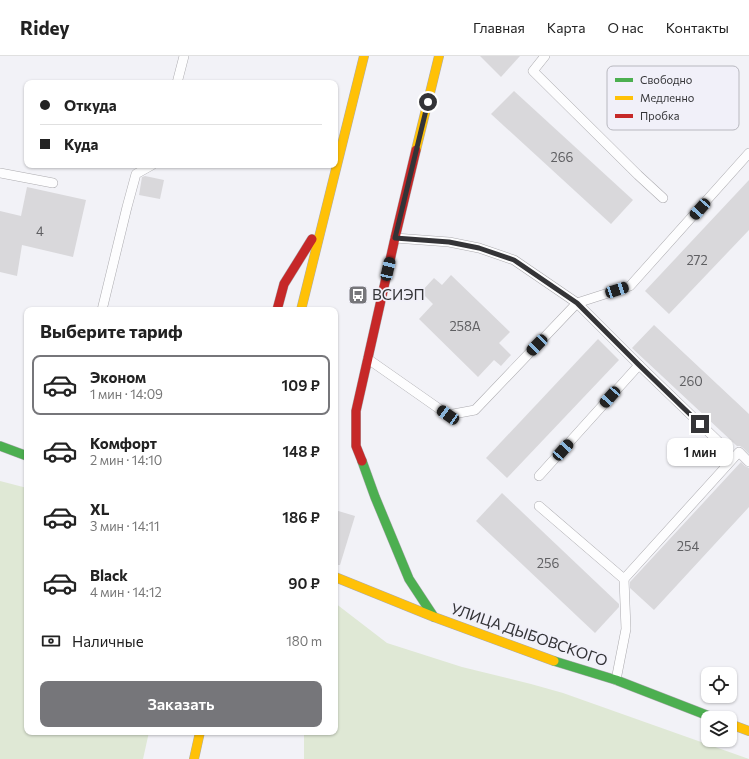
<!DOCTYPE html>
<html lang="ru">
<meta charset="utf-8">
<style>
body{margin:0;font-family:Commissioner,sans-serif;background:#f6f6f6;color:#222;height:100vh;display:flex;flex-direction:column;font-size:15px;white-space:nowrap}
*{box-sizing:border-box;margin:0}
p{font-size:13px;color:#767676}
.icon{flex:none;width:22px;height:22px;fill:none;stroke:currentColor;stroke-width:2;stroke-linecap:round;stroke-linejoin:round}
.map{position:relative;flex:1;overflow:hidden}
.panel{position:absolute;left:24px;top:251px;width:314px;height:428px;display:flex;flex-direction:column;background:#fff;border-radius:8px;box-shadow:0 1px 3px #0004}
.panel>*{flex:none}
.banner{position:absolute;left:24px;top:24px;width:314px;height:88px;border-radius:8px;box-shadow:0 1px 3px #0004;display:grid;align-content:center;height:88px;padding:0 16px;background:#fff}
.fabs{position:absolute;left:701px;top:611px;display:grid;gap:8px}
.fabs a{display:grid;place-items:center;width:36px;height:36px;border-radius:8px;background:#fff;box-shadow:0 1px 3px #0004;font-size:20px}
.end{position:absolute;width:18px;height:18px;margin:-9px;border:5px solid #343437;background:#fff;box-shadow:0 0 0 2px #fff}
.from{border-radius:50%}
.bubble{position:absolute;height:28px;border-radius:8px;background:#fff;box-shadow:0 1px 3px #0004;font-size:13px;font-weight:600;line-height:28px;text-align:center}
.car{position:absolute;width:12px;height:24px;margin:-12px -6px;border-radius:5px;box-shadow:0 0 3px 1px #0007;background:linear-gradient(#222 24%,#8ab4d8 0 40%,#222 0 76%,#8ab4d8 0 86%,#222 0)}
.banner b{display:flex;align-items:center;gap:14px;height:38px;font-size:15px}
.banner b+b{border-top:1px solid #e0e0e0}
.banner i{width:10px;height:10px;background:#222}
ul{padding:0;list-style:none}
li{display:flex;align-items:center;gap:12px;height:60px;margin:0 8px 6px;padding:0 8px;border:2px solid transparent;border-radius:8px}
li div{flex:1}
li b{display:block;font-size:15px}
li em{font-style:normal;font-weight:600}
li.selected{border-color:#76767a}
li>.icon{width:36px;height:36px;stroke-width:1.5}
h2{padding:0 16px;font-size:18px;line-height:48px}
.pay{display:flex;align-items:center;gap:10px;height:44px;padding:0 16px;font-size:15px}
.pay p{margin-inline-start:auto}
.button{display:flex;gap:8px;margin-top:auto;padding:8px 16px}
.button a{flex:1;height:46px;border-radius:8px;background:#76767a;color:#fff;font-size:16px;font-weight:600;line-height:46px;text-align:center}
header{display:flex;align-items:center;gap:24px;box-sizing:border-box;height:56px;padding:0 20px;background:#fff;border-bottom:1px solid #e0e0e0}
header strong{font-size:19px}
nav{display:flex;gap:22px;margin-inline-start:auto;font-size:14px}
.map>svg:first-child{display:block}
.green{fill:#dfe8d5}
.building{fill:#d9d8db}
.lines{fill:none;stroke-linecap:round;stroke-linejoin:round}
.lane-casing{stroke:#acabaf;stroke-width:10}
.fast-casing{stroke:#acabaf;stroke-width:10}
.slow-casing{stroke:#acabaf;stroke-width:10}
.jam-casing{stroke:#acabaf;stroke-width:10}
.lane{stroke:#fdfdfe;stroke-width:9}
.fast{stroke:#4caf50;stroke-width:9}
.slow{stroke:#ffc107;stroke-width:9}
.jam{stroke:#c62828;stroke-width:9}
.route{stroke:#343437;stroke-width:5}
.labels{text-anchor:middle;stroke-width:3.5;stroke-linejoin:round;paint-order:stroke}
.number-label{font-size:13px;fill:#5f5f62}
.poi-label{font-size:15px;fill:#343437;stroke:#f1f0f9;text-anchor:start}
.street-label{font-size:15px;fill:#343437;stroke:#f1f0f9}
.key{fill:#f1f0f9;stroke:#b8b8bf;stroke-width:1}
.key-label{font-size:11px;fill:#343437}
</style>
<header>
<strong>Ridey</strong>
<nav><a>Главная</a><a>Карта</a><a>О нас</a><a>Контакты</a></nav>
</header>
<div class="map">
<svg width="749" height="703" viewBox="0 0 749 703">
<rect width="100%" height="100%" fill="#f2f2f7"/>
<g class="green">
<path d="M0 425 27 432V676H149L143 703H0Z"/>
<path d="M335 547 387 587 462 611 531 628 563 637 749 703H304V676H335Z"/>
</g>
<g class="building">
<path d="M480 0H520L501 21Z"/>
<path d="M514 35 633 144 611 168 491 58Z"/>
<path d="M145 120 164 124 160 143 139 139 142 121Z"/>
<path d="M749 124V174L669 258 645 235Z"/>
<path d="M27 131 86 144 73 201 22 189 17 220 0 216V155L21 160Z"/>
<path d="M451 219 510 276 499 287 511 299 501 310 494 304 478 321 419 263 433 248 421 236 434 222 442 229Z"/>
<path d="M654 269 749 358V398L743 392 740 390H737L632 292Z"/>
<path d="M598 283 619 304 507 422 486 402Z"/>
<path d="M741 406 745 410 749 412V451L654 554 630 532V526Z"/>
<path d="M502 437 619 548V551L595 577 476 465Z"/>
<path d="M335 454 355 460 340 509H335Z"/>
</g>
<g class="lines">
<defs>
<g id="lane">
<path d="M545 0 533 15 638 119 663 142"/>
<path d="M177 27 184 0"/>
<path d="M0 117 53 127"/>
<path d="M395 182 449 186 479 192 514 204 577 247 639 309 539 420"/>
<path d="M102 254 127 151 136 118 152 109"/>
<path d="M368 303 448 359 475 354 577 247 630 230 749 97"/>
<path d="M639 309 719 386"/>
<path d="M539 450 624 523"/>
<path d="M616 624 626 573 624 523 739 396 749 406"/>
</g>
<g id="fast">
<path d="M0 390 27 400"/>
<path d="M362 405 375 441 409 523 434 561"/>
<path d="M554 605 616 624 714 662"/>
</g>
<g id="slow">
<path d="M416 94 439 0"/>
<path d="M301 254 364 0"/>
<path d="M335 521 434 561 554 605"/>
<path d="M730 668 749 675"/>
<path d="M194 703 200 676"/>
</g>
<g id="jam">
<path d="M277 254 284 228 312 183"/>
<path d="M362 405 356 390V355L395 182 416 94"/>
</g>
</defs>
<use href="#lane" class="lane-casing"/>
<use href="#fast" class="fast-casing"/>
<use href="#slow" class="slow-casing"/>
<use href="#jam" class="jam-casing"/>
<use href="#lane" class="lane"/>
<use href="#fast" class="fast"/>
<use href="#slow" class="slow"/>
<use href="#jam" class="jam"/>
</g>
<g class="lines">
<path class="route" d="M428 46 395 182 449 186 479 192 514 204 577 247 639 309 700 368"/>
</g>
<defs>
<symbol id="bus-square" viewBox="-11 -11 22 22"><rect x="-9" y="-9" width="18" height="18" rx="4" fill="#76767a" stroke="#f1f0f9"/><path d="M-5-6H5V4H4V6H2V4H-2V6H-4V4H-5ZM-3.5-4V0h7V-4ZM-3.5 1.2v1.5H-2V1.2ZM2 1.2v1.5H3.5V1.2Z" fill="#fff"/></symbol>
</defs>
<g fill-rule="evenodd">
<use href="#bus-square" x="347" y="228" width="22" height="22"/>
</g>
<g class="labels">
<g class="number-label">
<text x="562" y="106">266</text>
<text x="40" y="180">4</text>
<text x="697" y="209">272</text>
<text x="465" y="275">258А</text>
<text x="691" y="330">260</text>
<text x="688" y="495">254</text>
<text x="548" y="512">256</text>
</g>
<g class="poi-label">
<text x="372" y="244">ВСИЭП</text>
</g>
<g class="street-label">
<text transform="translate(529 579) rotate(19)" y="5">УЛИЦА ДЫБОВСКОГО</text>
</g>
</g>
<rect x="607" y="10" width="132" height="64" rx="6" class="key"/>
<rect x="615" y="22" width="18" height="4" fill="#4caf50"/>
<rect x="615" y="40" width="18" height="4" fill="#ffc107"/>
<rect x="615" y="58" width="18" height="4" fill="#c62828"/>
<g class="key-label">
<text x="640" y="28">Свободно</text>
<text x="640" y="46">Медленно</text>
<text x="640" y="64">Пробка</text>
</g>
</svg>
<div class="fabs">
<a><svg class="icon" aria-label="locate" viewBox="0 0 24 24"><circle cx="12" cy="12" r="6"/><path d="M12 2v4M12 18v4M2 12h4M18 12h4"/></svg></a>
<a><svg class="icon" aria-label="layers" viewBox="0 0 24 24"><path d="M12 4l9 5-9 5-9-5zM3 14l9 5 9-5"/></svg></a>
</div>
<i class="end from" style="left:428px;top:46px"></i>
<i class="end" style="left:700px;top:368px"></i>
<div class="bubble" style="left:667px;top:382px;width:66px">1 мин</div>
<i class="car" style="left:700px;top:153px;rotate:222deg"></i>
<i class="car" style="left:388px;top:213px;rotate:13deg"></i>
<i class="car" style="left:617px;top:234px;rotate:72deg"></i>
<i class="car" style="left:537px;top:289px;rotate:224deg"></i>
<i class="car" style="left:610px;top:341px;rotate:222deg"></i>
<i class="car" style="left:448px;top:359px;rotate:305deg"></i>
<i class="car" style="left:563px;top:394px;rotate:42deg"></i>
<div class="banner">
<b><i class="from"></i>Откуда</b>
<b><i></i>Куда</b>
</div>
<section class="panel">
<h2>Выберите тариф</h2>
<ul>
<li class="selected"><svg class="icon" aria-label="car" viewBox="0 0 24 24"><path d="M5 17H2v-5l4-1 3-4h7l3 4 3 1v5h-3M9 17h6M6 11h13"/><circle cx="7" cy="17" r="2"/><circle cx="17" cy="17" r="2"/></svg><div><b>Эконом</b><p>1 мин · 14:09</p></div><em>109 ₽</em></li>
<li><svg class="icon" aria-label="car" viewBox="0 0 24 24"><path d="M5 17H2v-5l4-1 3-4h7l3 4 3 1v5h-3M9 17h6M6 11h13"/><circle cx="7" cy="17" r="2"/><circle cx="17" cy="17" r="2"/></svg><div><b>Комфорт</b><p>2 мин · 14:10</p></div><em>148 ₽</em></li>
<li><svg class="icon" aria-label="car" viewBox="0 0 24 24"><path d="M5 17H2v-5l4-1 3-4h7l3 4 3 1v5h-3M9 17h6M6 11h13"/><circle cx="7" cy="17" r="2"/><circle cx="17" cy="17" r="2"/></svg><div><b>XL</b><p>3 мин · 14:11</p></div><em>186 ₽</em></li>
<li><svg class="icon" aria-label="car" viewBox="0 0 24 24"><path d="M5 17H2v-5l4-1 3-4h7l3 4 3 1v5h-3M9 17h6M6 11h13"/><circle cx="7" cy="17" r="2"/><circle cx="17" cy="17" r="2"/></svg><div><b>Black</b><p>4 мин · 14:12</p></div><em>90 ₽</em></li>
</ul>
<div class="pay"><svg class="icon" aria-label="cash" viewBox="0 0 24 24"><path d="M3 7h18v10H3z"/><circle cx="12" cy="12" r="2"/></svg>Наличные<p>180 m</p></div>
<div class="button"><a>Заказать</a></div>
</section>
</div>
